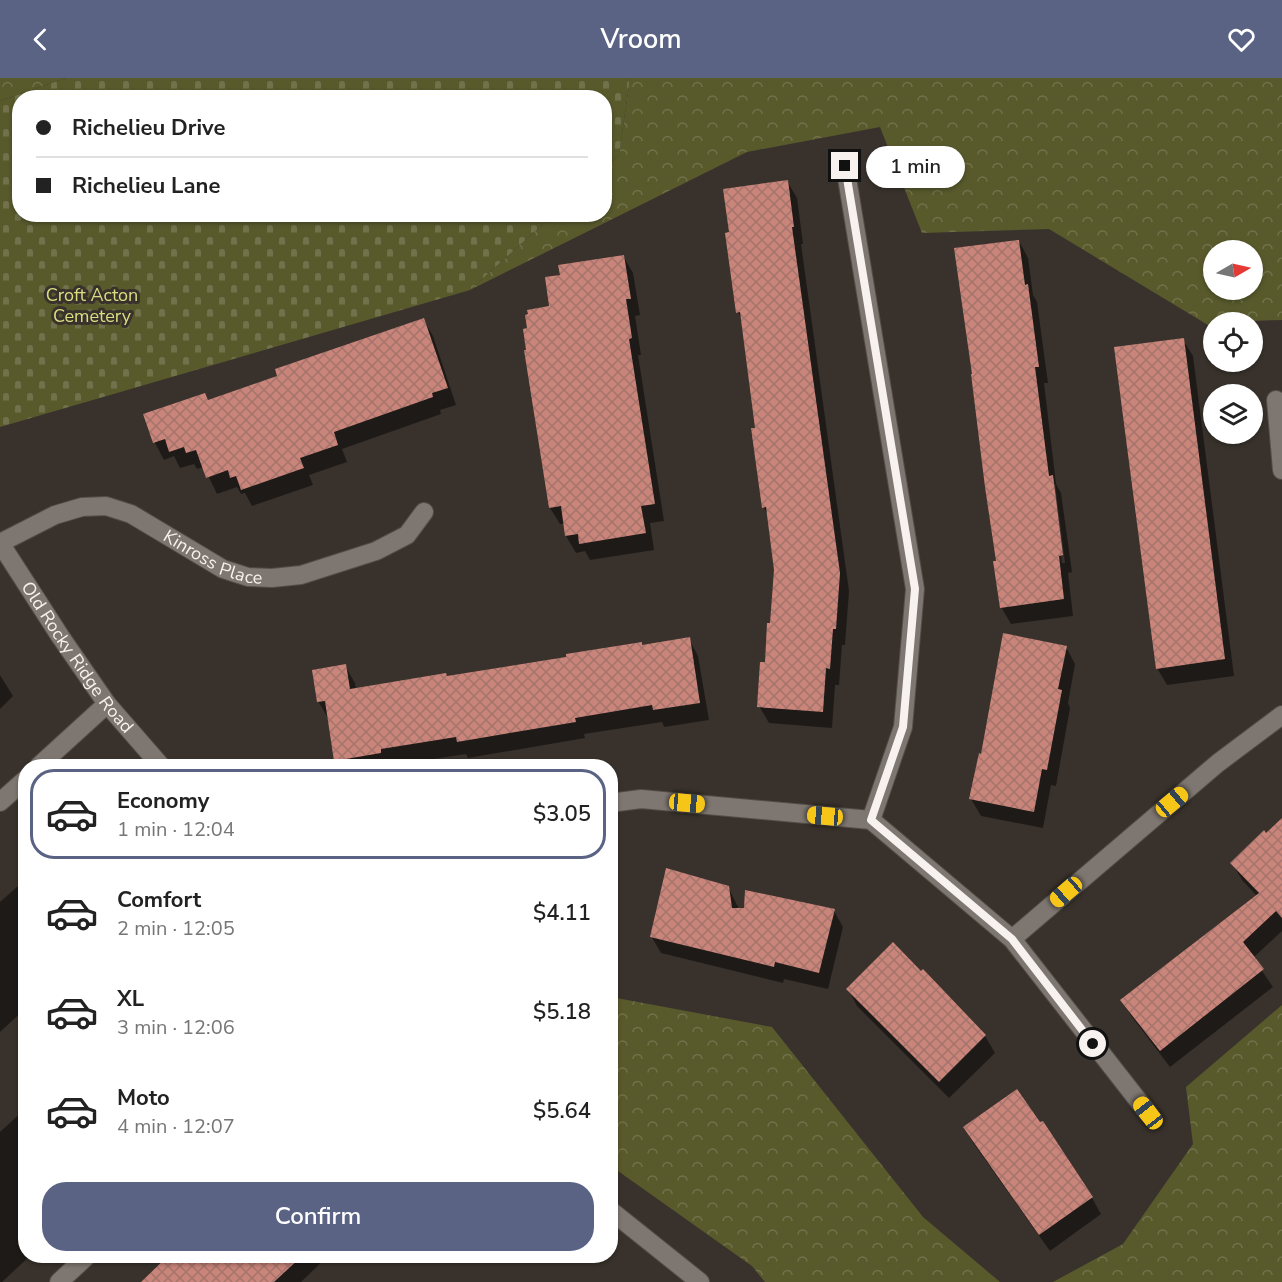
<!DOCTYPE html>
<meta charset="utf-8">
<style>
body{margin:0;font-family:"Nunito Sans",sans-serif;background:#f2f2f2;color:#222;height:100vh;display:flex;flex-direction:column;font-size:22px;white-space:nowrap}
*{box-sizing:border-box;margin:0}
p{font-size:20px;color:#767676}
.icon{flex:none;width:33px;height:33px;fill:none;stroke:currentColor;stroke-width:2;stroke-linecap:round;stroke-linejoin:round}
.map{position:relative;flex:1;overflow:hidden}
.drawer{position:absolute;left:18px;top:681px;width:600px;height:504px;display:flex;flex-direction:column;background:#fff;border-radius:24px;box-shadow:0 2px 4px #0004}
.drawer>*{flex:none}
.guide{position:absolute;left:12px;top:12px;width:600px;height:132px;border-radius:24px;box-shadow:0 2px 4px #0004;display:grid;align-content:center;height:132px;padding:0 24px;background:#fff}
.needle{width:39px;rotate:81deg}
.buttons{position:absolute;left:1203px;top:162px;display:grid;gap:12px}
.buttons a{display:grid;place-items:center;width:60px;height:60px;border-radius:50%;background:#fff;box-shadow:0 2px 4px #0004;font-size:30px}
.end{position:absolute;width:27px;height:27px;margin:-14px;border:8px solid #f7f2ef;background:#111;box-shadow:0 0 0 3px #111}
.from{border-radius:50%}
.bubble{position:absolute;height:42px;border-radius:21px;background:#fff;box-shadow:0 2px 4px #0004;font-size:20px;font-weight:600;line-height:42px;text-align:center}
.car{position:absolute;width:18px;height:36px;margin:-18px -9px;border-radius:8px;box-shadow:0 0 4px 2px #0007;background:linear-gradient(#f5c518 24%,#345 0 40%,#f5c518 0 76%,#345 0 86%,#f5c518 0)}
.guide b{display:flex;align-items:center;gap:21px;height:57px;font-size:22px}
.guide b+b{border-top:2px solid #e0e0e0}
.guide i{width:15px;height:15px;background:#222}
ul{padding:10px 0 0;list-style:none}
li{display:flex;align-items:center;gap:18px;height:90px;margin:0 12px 9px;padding:0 12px;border:3px solid transparent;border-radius:24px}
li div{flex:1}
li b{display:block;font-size:22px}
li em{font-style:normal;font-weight:600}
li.selected{border-color:#5b6385}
li>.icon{width:54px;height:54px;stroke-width:1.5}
.action{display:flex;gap:12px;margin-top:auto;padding:12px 24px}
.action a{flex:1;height:69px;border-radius:24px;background:#5b6385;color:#fff;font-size:24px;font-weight:600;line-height:69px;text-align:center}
header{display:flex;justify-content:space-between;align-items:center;height:78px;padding:0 24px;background:#5b6385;color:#fff;font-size:27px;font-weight:600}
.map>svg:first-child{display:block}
.forest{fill:url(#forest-crowns);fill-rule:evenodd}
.cemetery{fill:url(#cemetery-stones)}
.shadow{fill:#0007;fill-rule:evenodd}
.building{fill:url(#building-cross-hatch)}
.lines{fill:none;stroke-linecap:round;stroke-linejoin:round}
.minor-casing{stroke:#544e49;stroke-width:20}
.minor{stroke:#7e7670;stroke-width:18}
.route{stroke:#f7f2ef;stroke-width:8}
.labels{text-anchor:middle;stroke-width:6;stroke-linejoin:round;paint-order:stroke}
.park-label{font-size:18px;fill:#dbde80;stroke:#39322c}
.street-label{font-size:18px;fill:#f7f2ef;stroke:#39322c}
</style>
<header><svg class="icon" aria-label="back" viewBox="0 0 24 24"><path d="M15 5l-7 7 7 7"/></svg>Vroom<svg class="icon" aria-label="heart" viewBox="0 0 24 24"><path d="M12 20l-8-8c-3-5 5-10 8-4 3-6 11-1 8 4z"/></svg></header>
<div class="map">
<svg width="1282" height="1204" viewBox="0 0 1282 1204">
<defs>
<pattern id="forest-crowns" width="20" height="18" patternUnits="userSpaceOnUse" patternTransform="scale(1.5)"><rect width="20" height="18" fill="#585a2c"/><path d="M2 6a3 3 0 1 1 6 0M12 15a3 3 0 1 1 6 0" fill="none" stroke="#71724b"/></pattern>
<pattern id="cemetery-stones" width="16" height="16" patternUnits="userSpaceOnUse" patternTransform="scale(1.5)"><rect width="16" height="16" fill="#585a2c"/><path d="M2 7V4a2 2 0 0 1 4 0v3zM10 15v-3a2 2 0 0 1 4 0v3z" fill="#71724b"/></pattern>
<pattern id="building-cross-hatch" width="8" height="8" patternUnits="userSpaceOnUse" patternTransform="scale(1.5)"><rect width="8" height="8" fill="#ca857a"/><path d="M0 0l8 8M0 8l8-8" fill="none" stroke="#a4736b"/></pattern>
</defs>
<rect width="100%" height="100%" fill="#39322c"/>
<g class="forest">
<path d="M0 0H66L0 23Z"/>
<path d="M630 0H1282V242L1214 244 1213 247H1208L1049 151 922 155 880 49 747 74 470 212 553 137 604 136 605 90 619 77ZM1214 172H1252V212H1214Z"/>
<path d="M611 919 772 949 923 1139 1000 1204H765L752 1188 611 1088Z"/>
<path d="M1282 927V1204H1053L1123 1166 1193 1066 1186 1009Z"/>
</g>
<path class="cemetery" d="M66 0H630L619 77 605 90 604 20H20V136L553 137 470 212 0 349V23Z"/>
<g class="shadow">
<path d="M787 103 797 120 803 166H801L849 513 845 567H842L839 607H835L832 650 769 645 759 628 772 547 776 492 769 439 764 430 756 351 742 242 738 234Z"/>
<path d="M1019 163 1028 180 1033 217 1037 224 1048 305H1044L1056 406 1061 415 1072 494 1068 495 1073 538 1011 546 1001 529 998 484ZM1052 403 1055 406 1065 485H1062Z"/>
<path d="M623 178 633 195 640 237 635 238 641 277H638L664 443 650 445 654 472 590 482 585 473 576 475 566 458 565 446H560L550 430 528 273V251L551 229 561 198Z"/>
<path d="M423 241 433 258 456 327 440 332 441 336 342 371 347 384 309 397 313 407 252 428 245 415 241 416 237 409 217 416 204 389 197 391 194 386 180 390 174 378 164 382 155 365 145 337 208 323 279 299Z"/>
<path d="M1183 262 1193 278 1234 598 1167 607 1157 590Z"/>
<path d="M689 561 698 578 709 642 664 649 662 644 584 656 585 660 468 680 466 676 389 688H340L336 682 328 640 318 623 345 588 355 605 356 611 447 600Z"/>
<path d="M1066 569 1075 586 1068 625 1070 630 1056 708 1051 707 1043 750 981 738 971 721 982 678Z"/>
<path d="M0 597 13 618 0 631Z"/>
<path d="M1282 742V853L1253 880 1273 909 1170 989 1132 939 1122 923 1257 818 1242 802 1232 785Z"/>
<path d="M26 801V930L0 954V824Z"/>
<path d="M728 809 739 831 834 833 843 849 828 911 784 901 783 905 661 875 651 858Z"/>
<path d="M848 911 958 932 985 958 995 975 949 1020 857 928Z"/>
<path d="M26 1030V1178H30L2 1204H0V1054Z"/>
<path d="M965 1050 1092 1120 1101 1136 1050 1173 974 1066Z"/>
<path d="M170 1178H328L301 1204H142Z"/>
</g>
<g class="building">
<path d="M788 102 794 149H792L840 495 836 551H833L830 591 826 590 823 634 757 629 760 584H765L767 545H770L774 492 766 429 762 430 751 350H755L740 234 736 235 725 155 729 154 723 111Z"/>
<path d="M1019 162 1025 207 1028 206 1039 289H1035L1049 398 1053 397 1063 477 1059 478 1064 521 1000 530 993 483H996L985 409 971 296H972L954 170Z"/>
<path d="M624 177 631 221H626L632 260 629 261 655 426 641 428 646 455 579 466 578 456 565 458 561 428 549 430 524 272H526L523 251 527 250 525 237 528 236 527 232 549 228 545 199 560 197 558 187Z"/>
<path d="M424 240 448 310 432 315 433 319 334 354 338 367 300 380 304 390 241 412 236 398 230 400 228 392 206 400 196 372 186 375 184 369 169 374 165 361 153 365 143 336 205 315 208 322 277 298 275 291Z"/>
<path d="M1184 260 1225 581 1156 591 1114 269Z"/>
<path d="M1003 555 1067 568 1058 611 1062 612 1047 692 1042 691 1034 734 969 721 979 675 981 676Z"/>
<path d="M690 559 700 625 653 632 652 627 575 640 576 644 504 656 457 664 456 659 381 671V675L334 683 325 623 317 624 312 592 346 586 350 611 446 595 447 598 566 579V576L642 564V567Z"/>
<path d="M1282 740V840L1276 833 1243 864 1264 891 1160 973 1120 922 1259 815 1230 785 1264 752 1266 755Z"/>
<path d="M666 790 729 808 732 830H744L745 812 835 831 819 895 775 884 774 889 650 859Z"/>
<path d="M893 864 921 893 923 891 986 957 939 1004 846 911Z"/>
<path d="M1017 1011 1040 1044 1043 1043 1093 1119 1039 1157 963 1049Z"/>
<path d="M168 1178H302L274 1204H141Z"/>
</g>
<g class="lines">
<defs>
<g id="minor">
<path d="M845 88 915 511 903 649 871 742"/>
<path d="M1276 322 1282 392"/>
<path id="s1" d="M0 465 55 437 82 429 106 428 131 436 223 491 248 499 272 500 301 497 376 473 407 457 424 434"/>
<path id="s2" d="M0 465 60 558 107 626 161 688"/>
<path d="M39 688 107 626"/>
<path d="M0 724 26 701"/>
<path d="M610 725 641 721 871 742 1012 861 1148 1035"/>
<path d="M1012 861 1218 685 1282 637"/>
<path d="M610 1132 700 1204"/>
<path d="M59 1204 87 1178"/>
</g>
</defs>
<use href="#minor" class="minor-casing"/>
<use href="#minor" class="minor"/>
</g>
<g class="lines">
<path class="route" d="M845 88 915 511 903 649 871 742 1012 861 1093 966"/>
</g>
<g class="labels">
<g class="park-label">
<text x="92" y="223">Croft Acton<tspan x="92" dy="21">Cemetery</tspan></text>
</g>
<g class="street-label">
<text dy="6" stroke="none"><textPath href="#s1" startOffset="234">Kinross Place</textPath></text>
<text dy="6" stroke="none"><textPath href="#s2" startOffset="138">Old Rocky Ridge Road</textPath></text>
</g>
</g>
</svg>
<div class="buttons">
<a><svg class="needle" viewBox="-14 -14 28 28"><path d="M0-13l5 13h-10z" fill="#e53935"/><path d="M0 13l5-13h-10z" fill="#767676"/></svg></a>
<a><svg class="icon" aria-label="locate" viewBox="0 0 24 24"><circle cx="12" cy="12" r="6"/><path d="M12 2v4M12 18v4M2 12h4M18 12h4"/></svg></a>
<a><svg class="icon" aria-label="layers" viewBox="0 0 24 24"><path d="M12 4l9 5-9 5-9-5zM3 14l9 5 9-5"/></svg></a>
</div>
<i class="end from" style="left:1093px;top:966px"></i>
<i class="end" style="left:845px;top:88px"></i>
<div class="bubble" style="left:866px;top:68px;width:99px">1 min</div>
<i class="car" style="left:1172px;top:724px;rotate:50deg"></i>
<i class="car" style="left:687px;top:725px;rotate:95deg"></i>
<i class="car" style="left:825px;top:738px;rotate:275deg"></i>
<i class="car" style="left:1066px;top:814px;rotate:229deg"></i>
<i class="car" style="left:1148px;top:1035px;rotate:322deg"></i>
<div class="guide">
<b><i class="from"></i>Richelieu Drive</b>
<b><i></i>Richelieu Lane</b>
</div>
<section class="drawer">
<ul>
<li class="selected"><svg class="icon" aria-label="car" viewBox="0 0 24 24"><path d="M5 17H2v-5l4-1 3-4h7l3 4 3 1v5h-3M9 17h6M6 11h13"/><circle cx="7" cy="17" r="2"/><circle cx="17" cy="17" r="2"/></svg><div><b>Economy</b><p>1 min · 12:04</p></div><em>$3.05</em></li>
<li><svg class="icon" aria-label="car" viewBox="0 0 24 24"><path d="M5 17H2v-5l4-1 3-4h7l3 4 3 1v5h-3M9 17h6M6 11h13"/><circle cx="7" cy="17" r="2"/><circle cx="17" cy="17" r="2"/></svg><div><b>Comfort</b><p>2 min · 12:05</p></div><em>$4.11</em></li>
<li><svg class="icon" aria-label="car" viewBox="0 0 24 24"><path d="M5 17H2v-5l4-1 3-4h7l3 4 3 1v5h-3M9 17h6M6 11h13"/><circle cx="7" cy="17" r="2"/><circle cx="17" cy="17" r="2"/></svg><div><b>XL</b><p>3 min · 12:06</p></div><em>$5.18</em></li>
<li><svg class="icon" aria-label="car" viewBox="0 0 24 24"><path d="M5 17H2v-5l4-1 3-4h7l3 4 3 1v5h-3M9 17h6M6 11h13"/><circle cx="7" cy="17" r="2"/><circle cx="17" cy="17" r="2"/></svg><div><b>Moto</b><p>4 min · 12:07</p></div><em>$5.64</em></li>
</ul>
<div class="action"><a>Confirm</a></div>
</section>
</div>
